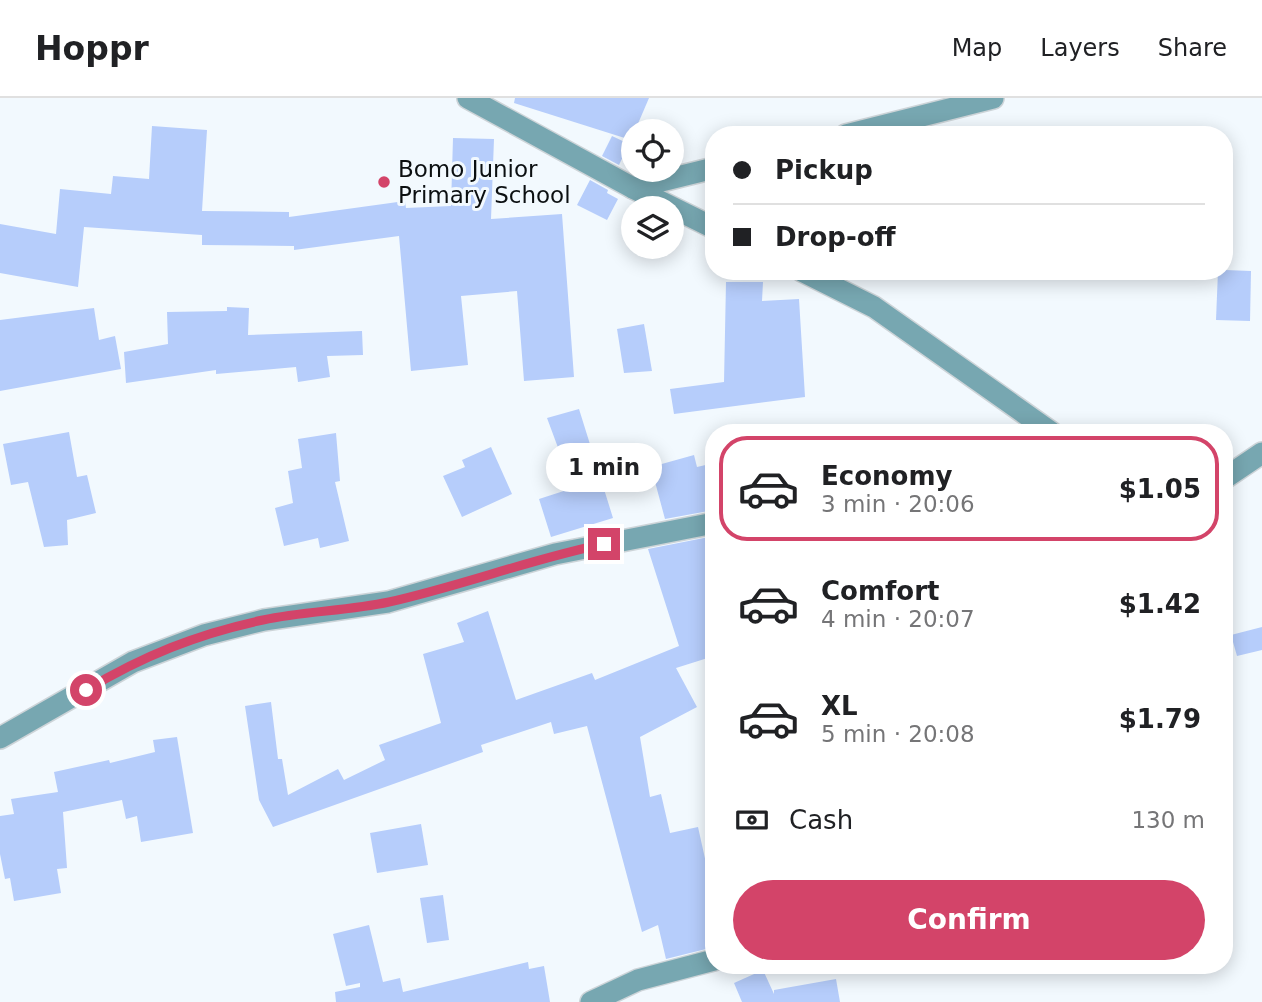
<!DOCTYPE html>
<meta charset="utf-8">
<style>
body{margin:0;font-family:"DejaVu Sans",sans-serif;background:#f2f2f2;color:#202124;height:100vh;display:flex;flex-direction:column;font-size:26px;white-space:nowrap}
*{box-sizing:border-box;margin:0}
p{font-size:23px;color:#757577}
.icon{flex:none;width:38px;height:38px;fill:none;stroke:currentColor;stroke-width:2;stroke-linecap:round;stroke-linejoin:round}
.map{position:relative;flex:1;overflow:hidden}
.panel{position:absolute;left:705px;top:326px;width:528px;height:550px;display:flex;flex-direction:column;background:#fff;border-radius:28px;box-shadow:0 4px 18px #0003}
.panel>*{flex:none}
.hud{position:absolute;left:705px;top:28px;width:528px;height:154px;border-radius:28px;box-shadow:0 4px 18px #0003;display:grid;align-content:center;height:154px;padding:0 28px;background:#fff}
.tools{position:absolute;left:621px;top:21px;display:grid;gap:14px}
.tools a{display:grid;place-items:center;width:63px;height:63px;border-radius:50%;background:#fff;box-shadow:0 4px 18px #0003;font-size:35px}
.end{position:absolute;width:32px;height:32px;margin:-16px;border:9px solid #d34469;background:#fff;box-shadow:0 0 0 4px #fff}
.from{border-radius:50%}
.bubble{position:absolute;height:49px;border-radius:24px;background:#fff;box-shadow:0 4px 18px #0003;font-size:23px;font-weight:700;line-height:49px;text-align:center}
.hud b{display:flex;align-items:center;gap:24px;height:66px;font-size:26px}
.hud b+b{border-top:2px solid #e0e0e0}
.hud i{width:18px;height:18px;background:#202124}
ul{padding:12px 0 0;list-style:none}
li{display:flex;align-items:center;gap:21px;height:105px;margin:0 14px 10px;padding:0 14px;border:4px solid transparent;border-radius:28px}
li div{flex:1}
li b{display:block;font-size:26px}
li em{font-style:normal;font-weight:700}
li.on{border-color:#d34469}
li>.icon{width:63px;height:63px;stroke-width:1.5}
.pay{display:flex;align-items:center;gap:18px;height:77px;padding:0 28px;font-size:26px}
.pay p{margin-inline-start:auto}
.cta{display:flex;gap:14px;margin-top:auto;padding:14px 28px}
.cta a{flex:1;height:80px;border-radius:42px;background:#d34469;color:#fff;font-size:28px;font-weight:700;line-height:80px;text-align:center}
header{display:flex;align-items:center;gap:42px;box-sizing:border-box;height:98px;padding:0 35px;background:#fff;border-bottom:2px solid #e0e0e0}
header strong{font-size:33px}
nav{display:flex;gap:38px;margin-inline-start:auto;font-size:24px}
.map>svg:first-child{display:block}
.building{fill:#b6cdfb}
.lines{fill:none;stroke-linecap:round;stroke-linejoin:round}
.minor-casing{stroke:#cdd4d8;stroke-width:24}
.minor{stroke:#77a7b1;stroke-width:21}
.route{stroke:#d34469;stroke-width:9}
.poi-dot{fill:#d34469;stroke:#f2f9fe;stroke-width:2.5}
.labels{text-anchor:middle;stroke-width:6;stroke-linejoin:round;paint-order:stroke}
.poi-label{font-size:23px;fill:#0b0f11;stroke:#f2f9fe;text-anchor:start}
</style>
<header>
<strong>Hoppr</strong>
<nav><a>Map</a><a>Layers</a><a>Share</a></nav>
</header>
<div class="map">
<svg width="1262" height="904" viewBox="0 0 1262 904">
<rect width="100%" height="100%" fill="#f2f9fe"/>
<g class="building">
<path d="M515 0H649L631 42 514 5Z"/>
<path d="M152 28 207 32 202 113 289 114V119L405 103 406 110 451 108 453 40 494 41 491 121 562 116 574 279 524 283 517 193 461 198 468 267 411 273 399 138 294 152V148L202 147V137L84 129 78 189 0 175V126L56 136 60 91 111 96 113 78 149 81Z"/>
<path d="M612 38 629 46 619 67 602 58Z"/>
<path d="M590 82 608 92 607 95 618 101 607 122 577 107Z"/>
<path d="M1225 172 1251 173 1250 223 1216 222 1218 173Z"/>
<path d="M726 184H763L762 203 799 201 805 299 674 316 670 291 724 284Z"/>
<path d="M227 209 249 210 248 237 362 233 363 257 327 258 330 279 298 284 296 269 216 276V272L126 285 124 254 168 246 167 214 227 213Z"/>
<path d="M94 210 99 242 115 238 121 271 0 293V222Z"/>
<path d="M644 226 652 273 624 275 617 231Z"/>
<path d="M579 311 613 420 551 439 539 401 573 390 547 320Z"/>
<path d="M69 334 77 379 87 377 96 415 67 422 68 447 44 449 28 384 11 387 3 346Z"/>
<path d="M336 335 340 383 335 384 349 443 320 450 318 440 284 448 275 410 293 405 288 373 302 370 298 341Z"/>
<path d="M491 349 512 396 462 419 443 378 465 369 462 362Z"/>
<path d="M694 357 697 369 714 365V412L665 421 651 369Z"/>
<path d="M714 438V482L706 483 714 509V558L676 570 697 609 640 639 650 699 661 696 670 735 698 729 706 765 714 763V849L666 861 658 827 642 834 587 628 554 636 551 624 481 647 483 654 273 729 259 702 245 608 271 604 278 661H282L288 697 338 671 344 682 385 662 379 647 441 625 423 556 464 544 457 525 488 513 516 602 592 575 595 582 679 548 648 451Z"/>
<path d="M1262 529V552L1237 558 1231 537Z"/>
<path d="M177 639 193 735 141 744 137 718 126 721 122 702 63 714 67 770 57 771 61 795 14 803 10 780 5 781 0 756V718L14 716 11 701 58 694 54 674 109 662 110 665 155 654 153 642Z"/>
<path d="M421 726 428 767 377 775 370 735Z"/>
<path d="M443 797 449 842 427 845 420 800Z"/>
<path d="M369 827 383 884 400 880 403 894 528 864 529 871 544 868 550 904H336L335 894 360 889V885L346 888 333 836Z"/>
<path d="M763 872 774 896V892L836 881 840 904H742L734 885Z"/>
</g>
<g class="lines">
<defs>
<g id="minor">
<path d="M468 0 633 90 714 130"/>
<path d="M846 37 993 0"/>
<path d="M633 90 714 70"/>
<path d="M802 173 874 209 1051 334"/>
<path d="M1225 380 1262 355"/>
<path d="M0 640 133 564 204 537 264 522 388 504 555 456 714 425"/>
<path d="M591 904 638 882 714 862"/>
</g>
</defs>
<use href="#minor" class="minor-casing"/>
<use href="#minor" class="minor"/>
</g>
<g class="lines">
<path class="route" d="M86 592C143 558 197 536 263 522 304 513 347 513 389 504 461 488 531 461 604 446"/>
</g>
<circle class="poi-dot" cx="384" cy="84" r="7"/>
<g class="labels">
<g class="poi-label">
<text x="398" y="79">Bomo Junior<tspan x="398" dy="26">Primary School</tspan></text>
</g>
</g>
</svg>
<div class="tools">
<a><svg class="icon" aria-label="locate" viewBox="0 0 24 24"><circle cx="12" cy="12" r="6"/><path d="M12 2v4M12 18v4M2 12h4M18 12h4"/></svg></a>
<a><svg class="icon" aria-label="layers" viewBox="0 0 24 24"><path d="M12 4l9 5-9 5-9-5zM3 14l9 5 9-5"/></svg></a>
</div>
<i class="end from" style="left:86px;top:592px"></i>
<i class="end" style="left:604px;top:446px"></i>
<div class="bubble" style="left:546px;top:345px;width:116px">1 min</div>
<div class="hud">
<b><i class="from"></i>Pickup</b>
<b><i></i>Drop-off</b>
</div>
<section class="panel">
<ul>
<li class="on"><svg class="icon" aria-label="car" viewBox="0 0 24 24"><path d="M5 17H2v-5l4-1 3-4h7l3 4 3 1v5h-3M9 17h6M6 11h13"/><circle cx="7" cy="17" r="2"/><circle cx="17" cy="17" r="2"/></svg><div><b>Economy</b><p>3 min · 20:06</p></div><em>$1.05</em></li>
<li><svg class="icon" aria-label="car" viewBox="0 0 24 24"><path d="M5 17H2v-5l4-1 3-4h7l3 4 3 1v5h-3M9 17h6M6 11h13"/><circle cx="7" cy="17" r="2"/><circle cx="17" cy="17" r="2"/></svg><div><b>Comfort</b><p>4 min · 20:07</p></div><em>$1.42</em></li>
<li><svg class="icon" aria-label="car" viewBox="0 0 24 24"><path d="M5 17H2v-5l4-1 3-4h7l3 4 3 1v5h-3M9 17h6M6 11h13"/><circle cx="7" cy="17" r="2"/><circle cx="17" cy="17" r="2"/></svg><div><b>XL</b><p>5 min · 20:08</p></div><em>$1.79</em></li>
</ul>
<div class="pay"><svg class="icon" aria-label="cash" viewBox="0 0 24 24"><path d="M3 7h18v10H3z"/><circle cx="12" cy="12" r="2"/></svg>Cash<p>130 m</p></div>
<div class="cta"><a>Confirm</a></div>
</section>
</div>
